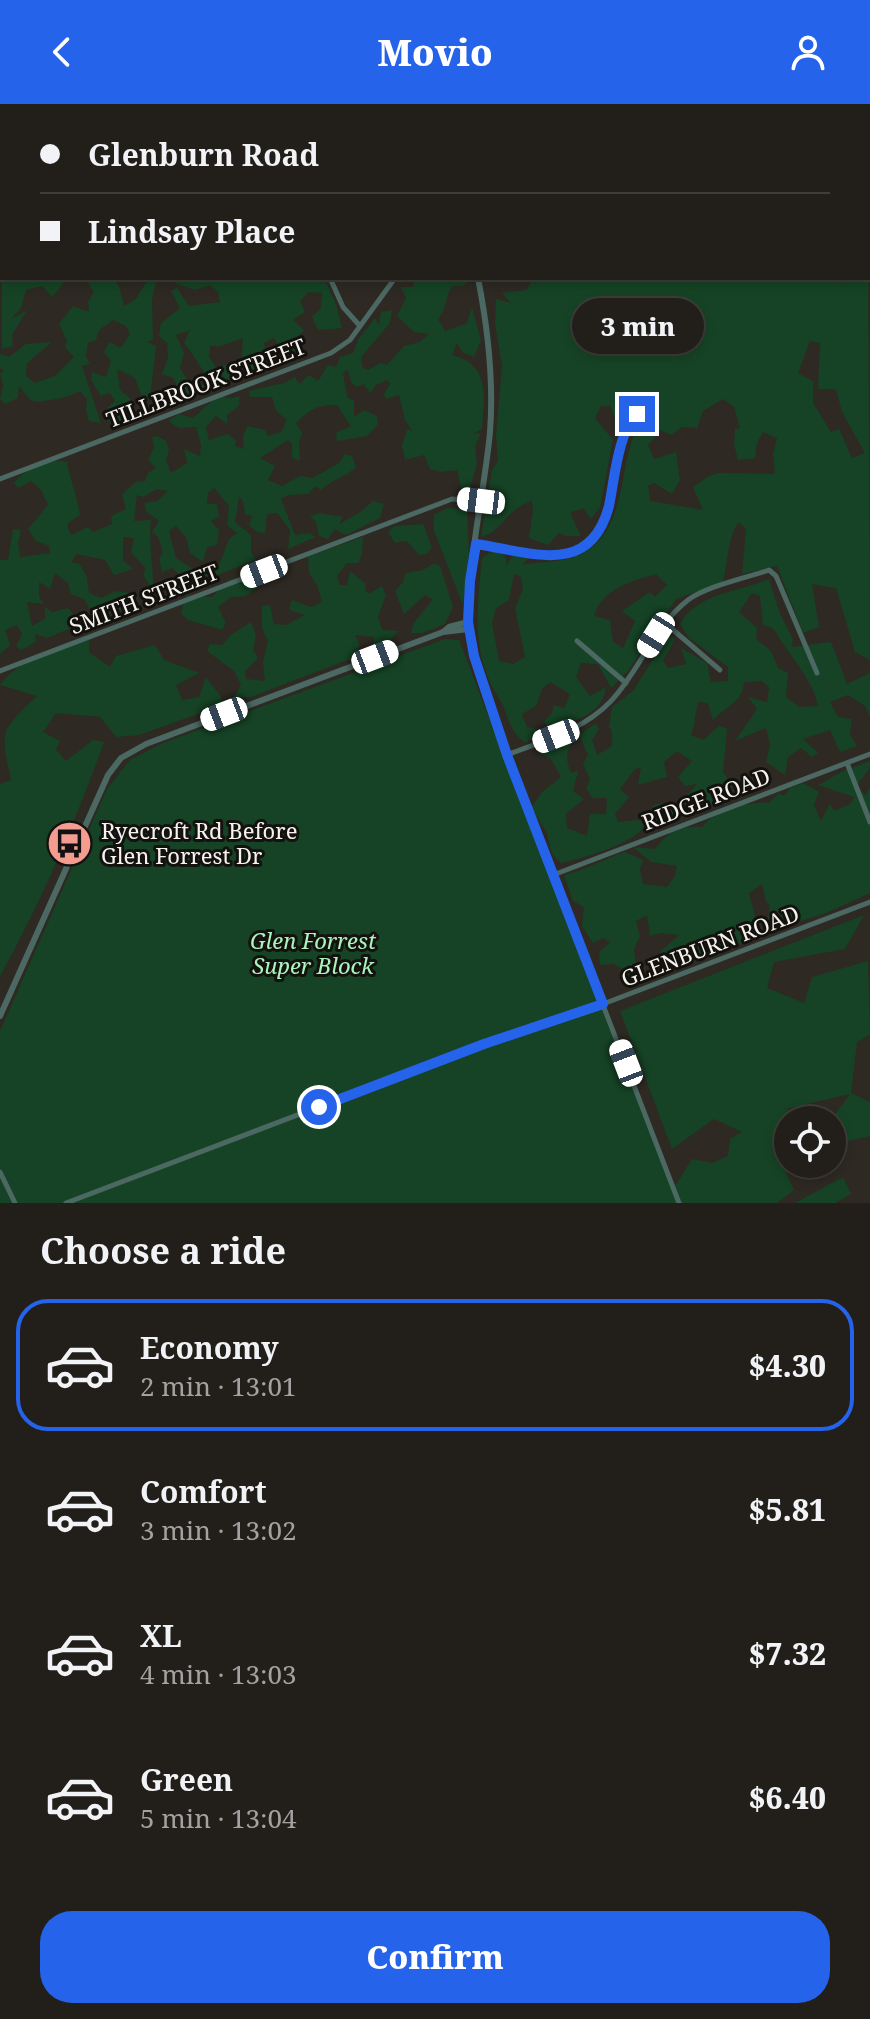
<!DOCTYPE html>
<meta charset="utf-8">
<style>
body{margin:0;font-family:"Noto Serif",serif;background:#2e2c27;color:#f1f3f6;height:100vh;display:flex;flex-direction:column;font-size:30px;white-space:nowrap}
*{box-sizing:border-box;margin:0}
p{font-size:26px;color:#a2a2a2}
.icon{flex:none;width:44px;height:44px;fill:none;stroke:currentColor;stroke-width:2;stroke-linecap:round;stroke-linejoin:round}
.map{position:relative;height:1099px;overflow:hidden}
.details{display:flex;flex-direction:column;background:#221f1a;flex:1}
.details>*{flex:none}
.banner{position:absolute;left:0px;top:0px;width:870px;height:176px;box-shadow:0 4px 12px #0003,0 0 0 2px #3f3d39;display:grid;align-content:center;height:176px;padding:0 40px;background:#221f1a}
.tools{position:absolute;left:774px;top:1002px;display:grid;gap:16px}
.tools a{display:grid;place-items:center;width:72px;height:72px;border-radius:50%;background:#221f1a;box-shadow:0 4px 12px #0003,0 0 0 2px #3f3d39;font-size:40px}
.end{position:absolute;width:36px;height:36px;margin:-18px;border:10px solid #2563eb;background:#fff;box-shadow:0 0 0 4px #fff}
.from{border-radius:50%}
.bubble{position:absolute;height:56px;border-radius:28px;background:#221f1a;box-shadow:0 4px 12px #0003,0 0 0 2px #3f3d39;font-size:26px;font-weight:800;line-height:56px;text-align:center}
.car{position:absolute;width:24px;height:48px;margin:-24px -12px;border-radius:10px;box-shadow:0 0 6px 2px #0007;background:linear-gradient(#fff 24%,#345 0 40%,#fff 0 76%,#345 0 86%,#fff 0)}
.banner b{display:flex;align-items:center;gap:28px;height:76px;font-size:30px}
.banner b+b{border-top:2px solid #3f3d39}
.banner i{width:20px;height:20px;background:#f1f3f6}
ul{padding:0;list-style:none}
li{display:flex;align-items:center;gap:24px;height:132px;margin:0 16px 12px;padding:0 24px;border:4px solid transparent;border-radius:32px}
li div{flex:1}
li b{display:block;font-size:30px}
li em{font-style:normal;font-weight:800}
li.on{border-color:#2563eb}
li>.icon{width:72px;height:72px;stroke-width:1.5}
h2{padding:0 40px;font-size:36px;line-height:96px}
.primary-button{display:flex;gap:16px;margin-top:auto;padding:16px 40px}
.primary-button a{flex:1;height:92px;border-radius:32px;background:#2563eb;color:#fff;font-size:32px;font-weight:800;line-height:92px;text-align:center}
header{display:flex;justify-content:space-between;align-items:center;height:104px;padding:0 40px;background:#2563eb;color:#fff;font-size:36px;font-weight:800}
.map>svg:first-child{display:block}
.green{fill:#164325;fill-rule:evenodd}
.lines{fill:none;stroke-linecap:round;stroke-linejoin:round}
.minor{stroke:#4b6862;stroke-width:5}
.tertiary{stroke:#4b6862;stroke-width:6}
.route{stroke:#2563eb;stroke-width:10}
.labels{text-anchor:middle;stroke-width:6;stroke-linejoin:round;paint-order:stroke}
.street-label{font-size:22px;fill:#f6f3ef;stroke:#14120f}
.poi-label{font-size:22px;fill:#f6f3ef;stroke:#14120f;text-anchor:start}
.park-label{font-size:22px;font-style:italic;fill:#aaf5be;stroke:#14120f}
</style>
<header><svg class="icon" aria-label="back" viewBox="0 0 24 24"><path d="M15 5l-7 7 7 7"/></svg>Movio<svg class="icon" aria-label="person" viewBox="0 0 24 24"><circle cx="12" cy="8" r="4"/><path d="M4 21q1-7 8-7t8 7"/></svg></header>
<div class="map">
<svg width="870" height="1099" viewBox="0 0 870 1099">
<rect width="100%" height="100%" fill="#2e2923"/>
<g class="green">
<path d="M868 138 870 556 855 548 836 484 812 480 819 523 803 529 777 462 742 470 746 425 739 418C727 433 728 459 723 478L676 495 628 567 611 584 598 560 581 559 576 573 590 592 606 583C602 612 572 618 548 624L544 617 552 609 554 601 564 604 570 590 550 578 542 585 536 602 522 610 527 623 538 625 534 634 526 639C510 627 511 621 504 604 500 594 493 586 489 576 472 536 478 495 482 454L494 446 505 452 507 461 512 452 530 453 522 461C543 457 571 459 588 446 635 413 613 342 649 309L641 293 633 299 619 324 610 302H601L595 314 613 336 600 403 591 415 583 404 570 409 581 432H566L559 429 548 441 529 434 533 407 532 397C506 405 503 427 481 433L492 366 498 357 496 332 502 262 495 220 496 195 511 199 502 189 527 186 533 174H836L840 179 845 174H868ZM810 237 820 239 818 285H836L842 308 865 349 852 354 839 325 831 328 813 299V277L798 269ZM723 295 734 303 740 324 735 325 734 340 738 356 755 354 757 339 763 328 777 334 773 350 775 370 719 369 709 372 693 383 703 406 650 397 648 382 654 379 672 390 680 376 676 348 654 355 648 341 660 326 671 331 682 323 697 324 703 307ZM514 470 521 473 523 485 515 504 525 553 513 560 499 557 492 519 496 504 509 496ZM656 470 667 481 655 493 650 488 622 507 635 517 623 544 613 538 610 516 594 512C602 485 631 477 656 470Z"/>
<path d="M2 158V174H68L52 193 42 182 26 186 21 204 11 215 27 206 12 231 13 242 2 245Z"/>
<path d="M95 174H113L119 182 124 202 136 195 148 175 156 178 152 196 153 236 147 238 156 242 150 294 141 291 135 274 117 265 120 286 131 295 120 312 128 316 116 323 104 313 108 303 115 297 110 289 101 292 91 276 92 268 106 273 111 257 104 248 109 238 121 244 130 230 126 222 113 216 99 226 96 236 88 239 86 252 90 260 82 262 101 319 89 317 86 306 87 295 80 287C71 292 66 293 56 295 32 298 35 303 19 282L18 294 5 300 0 295 3 281 0 270 4 266 0 264V250L9 253 26 240 52 238 27 259 26 272 35 279 55 272 74 253 65 243 67 237 59 220 73 202 89 208 88 198 94 188 88 179Z"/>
<path d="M174 174H324L336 200 342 224 318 226 312 213 321 204 322 189 309 188 300 197 305 208 293 216 304 226 294 236 300 243V253L265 268V257L283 248 274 234 264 239 266 251 250 270 241 260 243 234 221 242H210L209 253 216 263 232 260 241 272 216 281C202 269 196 253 184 239L190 226 176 231 184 249 180 264 190 279 211 282C198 292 184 290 169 298L161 295 177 281 173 274 162 270 168 254 167 239 159 232 161 219 180 204 171 187 177 184 189 202 220 198 218 188 210 181 195 186 177 180Z"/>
<path d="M415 174H464L469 177 462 182H452C445 194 447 205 438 215L445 227 467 219 472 203 481 236 474 253 462 248 457 239 452 251C491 261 484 292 482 325L473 330 481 329 475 343 477 360 469 387 461 384 457 366 440 368 430 365 424 351 405 356 402 342 407 325 412 327 405 316 399 291 386 295 384 290 390 280 387 276 376 281 370 289 364 280 357 283 351 278 348 266 343 269 347 293 354 297V313L364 306 377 312 378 321 367 332 337 337 336 329 351 322 337 301C318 300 309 306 296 319L302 329 299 339 300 357 292 353V340L288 336 260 354 275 362 268 376 282 382 300 372 313 374 339 359 345 350 352 352 356 363C345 374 332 375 321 386L315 382 308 390 288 391 281 395 295 431 309 429 316 433 288 445 290 426 277 409 267 410 265 429 257 428 249 421 252 412 245 410 243 397 239 393 235 418 251 431V448L256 456 220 470 200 473 201 464 219 461 229 435 237 429 227 421 229 402 214 384 208 389 207 400H217L219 413 211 417 219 426 217 441 207 443 203 458 190 449 186 433 176 422 169 427 176 454 193 465 187 482 178 484 179 470 172 464 162 468 159 455 163 448 158 433 152 428 159 417 147 408 144 399 157 397 168 387 157 385 143 393 137 391 134 417 151 416C148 440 154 462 153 486L143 471 146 464 131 449 134 434 123 433V456L133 465 114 471 105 456 77 450 71 458 80 460 87 473 89 489 101 494 116 487 136 490 138 498 89 517 91 507 84 495 71 490 68 479 55 469 50 485 39 478V492L43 500 27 498 32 522 45 515V503L52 508 68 504 76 514 71 524 47 534 35 530 36 538 21 546 16 542 22 530 17 521 5 526 10 541 0 550V456H8L13 425 21 426 18 440 20 453 50 449 49 442 36 437 28 425 48 401 41 386 31 377 18 384 14 379C25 364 50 354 67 358 70 376 77 392 80 411L67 420 71 431 88 423 93 428 112 420 111 412 126 405 122 390 136 378 145 377 148 369 156 364 148 356 154 343 152 333 157 332 166 337 169 346 166 356 171 369 187 359 184 345 200 352 201 341 196 323 179 324 168 317 179 310 193 314 218 292 232 294 240 292 239 302 227 311V320L216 312 206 323 209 336 228 330 236 337 235 342 244 345 243 333 247 322 265 326 268 332 281 328 287 316 276 307 272 293H250L249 287 284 279 295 273 299 280 309 271 318 277 328 261 336 263 340 253 353 249 359 234 375 214 379 221 381 208 392 206 390 219 361 253 362 263 368 266 380 259 387 261 404 242 420 238 429 230 414 228 397 212 406 194 401 183H413Z"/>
<path d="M373 397 384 400 380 414 346 431 335 425 328 435 319 432 316 418 310 412 319 409 343 413 339 420 359 409Z"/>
<path d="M447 404 467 405 469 451 463 501 434 427V411Z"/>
<path d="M423 420 432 444 426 450 419 451 407 437 395 439 388 428 395 422Z"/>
<path d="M363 433 362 451 358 459H347L337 472 340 481H347L350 467 366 480 365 488 370 489 382 482 386 491 378 512 382 526 398 527 386 541 374 546V533L355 531 360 542 350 555 251 593H234L241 581 234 567 207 547 210 540 222 541 231 531 251 518 256 531 253 546 258 554 245 567 246 575 265 577 263 558 268 537 262 524V502L270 501 274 520 286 521 305 511 289 506 292 496 311 503 322 498 317 481 309 469 308 452Z"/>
<path d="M434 459 440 462 453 503 445 520 422 529H411L414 519 433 495 425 491 404 510 395 487 403 478 406 469 423 466Z"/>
<path d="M259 468 270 473 246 492 231 493 218 503 226 519 222 526 188 516 181 509 186 491 212 493 229 476Z"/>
<path d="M769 475 780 510 793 535 792 543 831 538 847 580 870 569V613L865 602 848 591 830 598 838 613 852 615 850 631 857 642 840 648 830 626 803 635 818 649 812 653 801 644 788 653 785 671 766 658 770 640 766 624 735 637 757 605 748 593 767 598 769 583 761 577 744 578C743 598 726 602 713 616L708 599 699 598C694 610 696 619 691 631L703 636 719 622 727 624 723 668 733 682 720 697 670 716 654 718 647 710 654 701 669 698 677 702 697 680 685 682 678 673 692 657 677 647 664 658 667 673 638 681 641 663 634 666 620 685 629 693 615 710 618 718 637 716 647 719C635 740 586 753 561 759L552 750 546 727 531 704 542 688 561 673 551 655 538 648 548 639 573 637C565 649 566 656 571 669L578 667 573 687 584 695 566 710 567 724 587 732 590 710H606L607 694H592L586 684 590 675 583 660 588 651 579 631 596 619 599 625 592 636 597 651 612 642V627L609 623 612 603 633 587 668 532 675 535 663 557 668 564 686 560 681 544 707 559 711 578 728 577V563L689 534 680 520C699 488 737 489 769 475ZM752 489 760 492 763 521 773 524C786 547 814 577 818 602L799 603 786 593 788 569 778 564 771 547 756 535 757 524 739 508Z"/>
<path d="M89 535V548L110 563 116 552 155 541 164 556 199 569 176 581 182 596 199 593 206 573 221 593 223 601 139 631 116 633 100 613 56 609 43 628 60 637 56 646 66 657 93 636 104 638C75 718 42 797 0 872V680L11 676C0 624 0 628 37 592L0 581C16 558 61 538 89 535Z"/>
<path d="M445 535 459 536 571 826 581 846 580 849 672 1087 692 1055 712 1059 728 1052 730 1035 742 1028 714 1015 672 1045 620 907 864 811 845 845 774 858 767 884 804 899 812 873 868 857 870 931 857 938 851 989 870 998V1032L832 1041 831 1016 850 990 785 1005 826 1016H788V1053L780 1055 794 1086 777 1099H0V927L107 685 130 656 163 639Z"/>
<path d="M870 657V664L856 682 865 691 870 684V789L826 809 769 827 767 819 770 802 766 797 762 780 749 789 755 813 756 834 683 862 667 863 660 848 679 831 661 829 650 832 647 811 636 817 640 832 634 845 637 869 628 874 629 868 613 860 600 861 599 848 610 838 603 834 593 839 582 822 584 803 573 797 564 771C586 766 604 755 625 748L643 756 640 765 643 780 667 783 675 772 677 762 651 758 633 743 655 745C666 729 682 721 702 723 715 706 749 697 769 699L779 689 784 692 790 684 803 679 819 688 814 701 821 717 830 699 834 707 850 700 854 693 818 681 843 667Z"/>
<path d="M843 1073 851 1090 835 1099H795Z"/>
</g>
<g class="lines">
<g class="minor">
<path d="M108 0H126"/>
<path d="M264 0 265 2"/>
<path d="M647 0 648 2"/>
<path d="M54 2 59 0"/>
<path d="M793 2 799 0"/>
<path d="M0 24 2 23"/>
<path d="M868 120 870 121"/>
<path d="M330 174 343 203 360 222"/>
<path d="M0 375 331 249 350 236 395 174"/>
<path d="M476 440C582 455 596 469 618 353 621 338 625 319 637 310"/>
<path d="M665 519 720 566"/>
<path d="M469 525 474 552 507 651 679 1099"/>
<path d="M577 537 626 579"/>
<path d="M0 567 452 395 481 397"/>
<path d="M507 651C542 637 582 627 610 598 640 567 653 523 688 496 707 482 746 474 769 466L776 472 817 569"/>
<path d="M847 659 870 718"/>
<path d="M553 771 870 650"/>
<path d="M0 1068 15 1099"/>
<path d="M66 1099 484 940 603 900 870 798"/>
</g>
<g class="tertiary">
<path d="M401 0 402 2"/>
<path d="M443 528 469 525C466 460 484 393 490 328 494 276 488 225 478 174"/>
<path d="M0 912 108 671 121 654 146 640 443 528 449 523 468 518"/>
</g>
</g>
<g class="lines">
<path class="route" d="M319 1003 484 940 603 900 507 651 474 552 468 518 470 477 476 440C531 448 590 474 609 402 613 382 615 361 621 341 625 329 627 317 637 310"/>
</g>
<defs>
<symbol id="bus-disc" viewBox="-11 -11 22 22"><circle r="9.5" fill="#f59c91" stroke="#14120f"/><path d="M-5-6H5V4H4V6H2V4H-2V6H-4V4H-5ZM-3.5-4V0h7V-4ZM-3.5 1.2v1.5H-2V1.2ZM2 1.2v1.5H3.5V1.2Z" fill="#111"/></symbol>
</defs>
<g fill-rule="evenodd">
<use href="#bus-disc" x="44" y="714" width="51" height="51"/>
</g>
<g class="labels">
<g class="street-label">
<text transform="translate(206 279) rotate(-21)" y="8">TILLBROOK STREET</text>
<text transform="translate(144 495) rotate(-21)" y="8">SMITH STREET</text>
<text transform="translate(706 695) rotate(-21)" y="8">RIDGE ROAD</text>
<text transform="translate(710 842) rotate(-21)" y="8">GLENBURN ROAD</text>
</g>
<g class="poi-label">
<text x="101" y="735">Ryecroft Rd Before<tspan x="101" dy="25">Glen Forrest Dr</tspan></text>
</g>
<g class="park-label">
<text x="313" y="845">Glen Forrest<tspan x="313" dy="25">Super Block</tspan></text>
</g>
</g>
</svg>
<div class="tools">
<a><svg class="icon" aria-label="locate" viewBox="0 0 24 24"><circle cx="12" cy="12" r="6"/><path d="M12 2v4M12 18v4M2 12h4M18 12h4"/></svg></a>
</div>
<i class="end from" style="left:319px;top:1003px"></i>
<i class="end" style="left:637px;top:310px"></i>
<div class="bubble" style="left:572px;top:194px;width:132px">3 min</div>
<i class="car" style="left:481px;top:397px;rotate:277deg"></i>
<i class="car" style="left:264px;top:467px;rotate:249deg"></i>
<i class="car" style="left:656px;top:531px;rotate:212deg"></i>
<i class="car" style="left:375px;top:553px;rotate:69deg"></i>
<i class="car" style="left:224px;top:610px;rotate:249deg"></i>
<i class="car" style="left:556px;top:632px;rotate:249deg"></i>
<i class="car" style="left:626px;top:959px;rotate:339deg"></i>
<div class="banner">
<b><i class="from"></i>Glenburn Road</b>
<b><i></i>Lindsay Place</b>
</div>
</div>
<section class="details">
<h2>Choose a ride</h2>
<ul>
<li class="on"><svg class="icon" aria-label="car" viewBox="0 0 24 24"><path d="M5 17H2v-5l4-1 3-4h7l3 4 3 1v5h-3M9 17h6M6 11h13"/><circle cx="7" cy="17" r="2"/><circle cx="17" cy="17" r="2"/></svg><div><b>Economy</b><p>2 min · 13:01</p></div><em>$4.30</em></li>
<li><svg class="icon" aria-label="car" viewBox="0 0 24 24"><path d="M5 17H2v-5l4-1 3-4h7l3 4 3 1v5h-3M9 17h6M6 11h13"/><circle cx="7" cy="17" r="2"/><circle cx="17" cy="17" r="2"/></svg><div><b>Comfort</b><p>3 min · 13:02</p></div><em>$5.81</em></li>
<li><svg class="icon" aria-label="car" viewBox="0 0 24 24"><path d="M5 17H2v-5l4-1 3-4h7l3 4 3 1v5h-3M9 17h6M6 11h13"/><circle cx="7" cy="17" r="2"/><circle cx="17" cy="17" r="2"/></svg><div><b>XL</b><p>4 min · 13:03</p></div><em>$7.32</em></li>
<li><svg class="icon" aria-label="car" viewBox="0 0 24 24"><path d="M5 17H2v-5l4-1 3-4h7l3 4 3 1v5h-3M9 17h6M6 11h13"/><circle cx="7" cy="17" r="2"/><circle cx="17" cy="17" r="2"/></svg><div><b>Green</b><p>5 min · 13:04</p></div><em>$6.40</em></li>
</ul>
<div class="primary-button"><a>Confirm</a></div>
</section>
